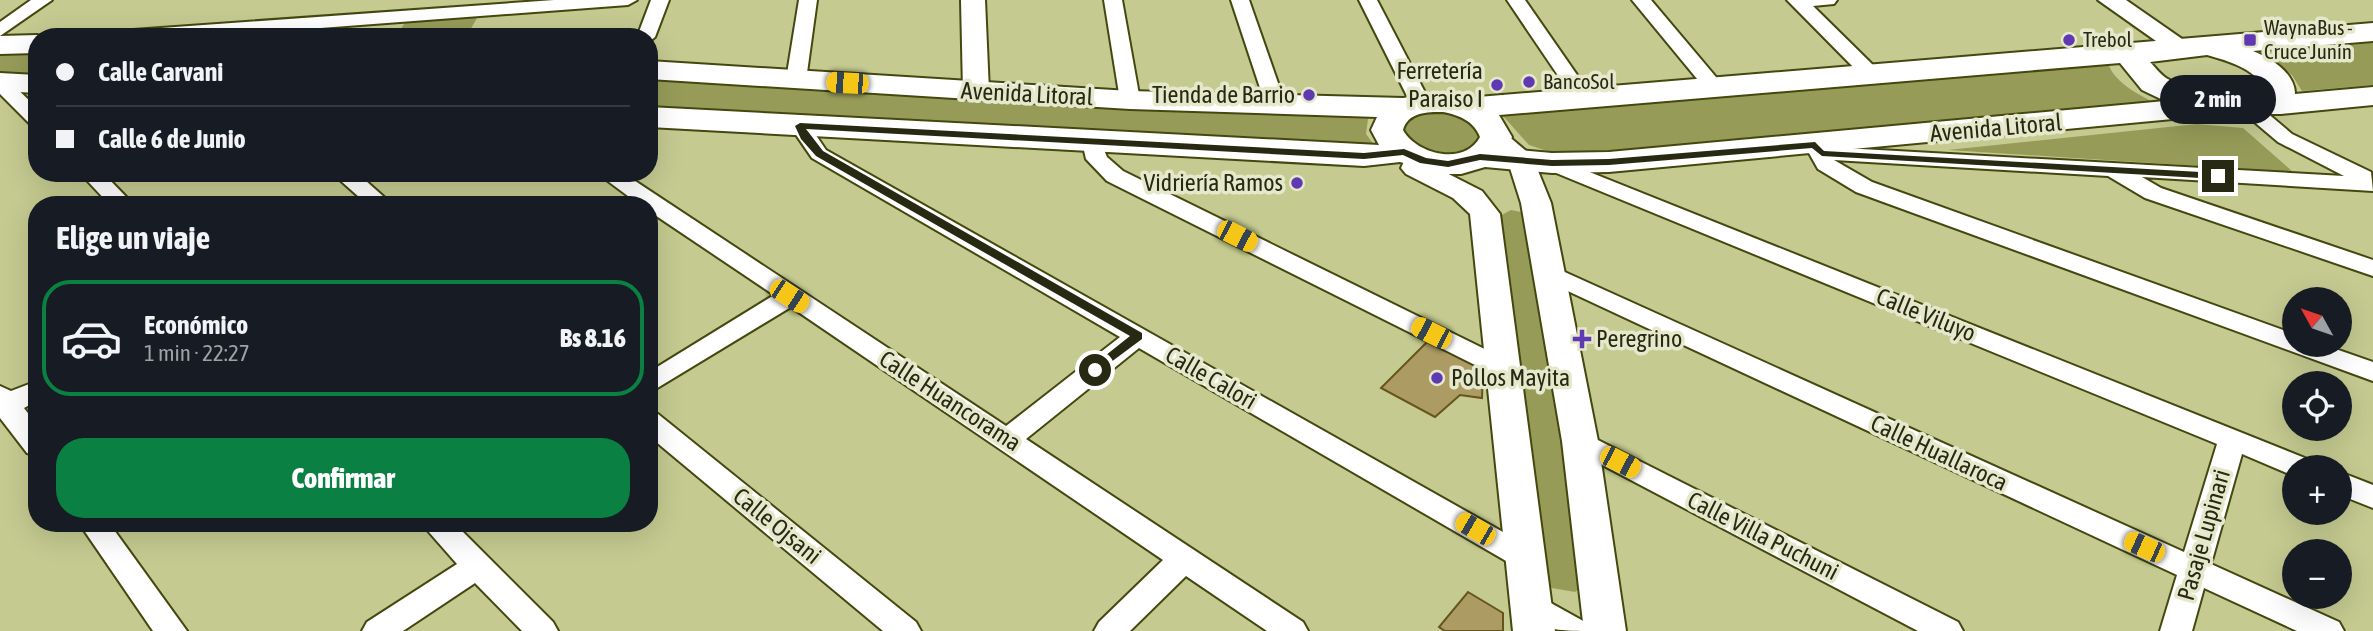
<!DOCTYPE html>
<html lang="es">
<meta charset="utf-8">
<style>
body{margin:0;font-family:"Asap Condensed",sans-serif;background:#20242c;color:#f1f3f6;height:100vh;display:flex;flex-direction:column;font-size:26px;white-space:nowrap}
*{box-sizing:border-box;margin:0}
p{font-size:23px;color:#9ea1a6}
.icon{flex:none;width:38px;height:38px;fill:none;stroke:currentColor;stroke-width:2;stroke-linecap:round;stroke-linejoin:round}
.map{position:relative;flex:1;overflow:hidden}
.side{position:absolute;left:28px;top:196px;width:630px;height:336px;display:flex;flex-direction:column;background:#171b24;border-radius:28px;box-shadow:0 7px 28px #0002}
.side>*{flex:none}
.banner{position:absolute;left:28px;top:28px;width:630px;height:154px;border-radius:28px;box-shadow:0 7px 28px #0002;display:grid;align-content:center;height:154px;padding:0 28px;background:#171b24}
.needle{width:46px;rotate:310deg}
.fabs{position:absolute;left:2282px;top:287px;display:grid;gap:14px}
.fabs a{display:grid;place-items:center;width:70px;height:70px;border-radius:50%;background:#171b24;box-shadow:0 7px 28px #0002;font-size:35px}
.end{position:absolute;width:32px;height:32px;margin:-16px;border:9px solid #282912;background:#fff;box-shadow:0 0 0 4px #fff}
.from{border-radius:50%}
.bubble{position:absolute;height:49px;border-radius:24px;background:#171b24;box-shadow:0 7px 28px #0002;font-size:23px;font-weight:800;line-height:49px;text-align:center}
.car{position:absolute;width:21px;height:42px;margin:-21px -10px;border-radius:9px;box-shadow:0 0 5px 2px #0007;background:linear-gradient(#f5c518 24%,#345 0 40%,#f5c518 0 76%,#345 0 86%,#f5c518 0)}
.banner b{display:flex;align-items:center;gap:24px;height:66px;font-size:26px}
.banner b+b{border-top:2px solid #363941}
.banner i{width:18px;height:18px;background:#f1f3f6}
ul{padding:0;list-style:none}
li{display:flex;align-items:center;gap:21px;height:116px;margin:0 14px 10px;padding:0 14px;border:4px solid transparent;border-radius:28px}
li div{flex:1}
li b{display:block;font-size:26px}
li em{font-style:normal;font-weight:800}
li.selected{border-color:#0b8043}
li>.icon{width:63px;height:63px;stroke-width:1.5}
h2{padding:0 28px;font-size:32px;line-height:84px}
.cta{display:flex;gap:14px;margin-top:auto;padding:14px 28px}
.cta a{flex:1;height:80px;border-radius:28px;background:#0b8043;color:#fff;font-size:28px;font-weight:800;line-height:80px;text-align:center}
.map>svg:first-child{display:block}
.green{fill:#969c58}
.building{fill:#ad9b64;stroke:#65551d;stroke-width:2}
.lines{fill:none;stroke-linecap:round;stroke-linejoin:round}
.street-casing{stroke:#44470e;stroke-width:4}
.secondary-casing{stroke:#44470e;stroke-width:4}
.primary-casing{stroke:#44470e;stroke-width:4}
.street{fill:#fff;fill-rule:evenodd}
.secondary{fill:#fff;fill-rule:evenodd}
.primary{fill:#fff;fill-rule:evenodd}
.route{fill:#282912}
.poi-dot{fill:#5f39b1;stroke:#e5e8cb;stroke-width:2.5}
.labels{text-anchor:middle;stroke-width:7;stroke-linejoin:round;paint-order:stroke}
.far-poi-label{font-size:21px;fill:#282912;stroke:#e5e8cb;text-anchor:start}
.poi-label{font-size:24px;fill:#282912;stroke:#e5e8cb;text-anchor:end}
.street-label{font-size:24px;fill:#282912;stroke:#e5e8cb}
</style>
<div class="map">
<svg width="2373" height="631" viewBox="0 0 2373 631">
<rect width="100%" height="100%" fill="#c4ca90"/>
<g class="green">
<path d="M481 11 469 32 396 37 409 16Z"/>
<path d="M2373 38V85L2302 91 2292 75 2249 48Z"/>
<path d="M37 49V78L0 76V50Z"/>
<path d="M2108 63C2114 84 2144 97 2162 107L1562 156 1529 145 1496 108Z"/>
<path d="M649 76 1373 115 1368 119 1366 134 1378 150 649 110Z"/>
<path d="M1437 110C1451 113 1467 115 1476 128 1488 145 1459 155 1447 155 1433 156 1417 148 1405 144L1398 122 1405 116Z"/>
<path d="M2197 124 2243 128 2293 172 1948 150Z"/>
<path d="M1511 210 1526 213 1588 582 1575 592 1552 588 1543 579 1498 217Z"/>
</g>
<g class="building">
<path d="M1429 340 1483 367 1482 398 1460 395 1435 417 1381 388Z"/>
<path d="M1468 592 1503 613V631H1445L1439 627Z"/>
</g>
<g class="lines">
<defs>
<g id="street">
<path d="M31 0H52L0 36V22Z"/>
<path d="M554 0H637L628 5 199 37H110L119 31Z"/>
<path d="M651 0H669L655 37 649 42V37H637Z"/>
<path d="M799 0H817L806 80 796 86 786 80Z"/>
<path d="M1104 0H1122L1140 100 1137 104H1123L1120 100Z"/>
<path d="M1231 0H1249L1286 106 1283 110 1276 112 1266 106Z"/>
<path d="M1359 0H1377L1431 104 1428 108H1414L1411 104Z"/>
<path d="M1507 0H1525L1593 98 1590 102H1576Z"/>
<path d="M1632 0H1651L1721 83 1724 87 1721 91H1707Z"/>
<path d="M1787 0H1837L1834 4 1813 6 1878 70 1881 74 1878 78H1864Z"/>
<path d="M0 77 7 79 37 108V126L30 124 0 94Z"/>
<path d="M2246 99 2253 101 2292 134 2371 172 2373 191 2142 177 2161 188 2373 260V276L2145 198 2108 176 1834 160 1872 182 2294 334V345H2324L2373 362V381L1856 192 1818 169 1805 146 1815 140 1822 142 1826 147 2344 176 2278 142 2239 109 2236 105Z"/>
<path d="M800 120 807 122 826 150 1533 549 1538 557 1533 565 1523 569 1513 565 1139 348 1026 439 1303 622 1308 631H1267L1186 576 1130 631H1094L1099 622 1163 560 791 307 649 393V372L774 295 649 211V205H640L597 173H623L1006 426 1120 337 812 158 790 126Z"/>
<path d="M1092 136 1099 138 1107 157 1123 171 1513 363 1517 369 1513 375 1504 378 1495 375 1107 181 1086 159 1082 142Z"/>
<path d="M1552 157 2310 460 2314 467H2294V476L2242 454 2211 564 2339 622 2344 631H2297L2204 588 2192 631H2160L2177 575 1542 279 1538 274 1542 269H1558L2184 552 2217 444 1544 168 1541 163 1544 158Z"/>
<path d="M80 173H103L134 205H110Z"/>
<path d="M332 173H357L393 205H368Z"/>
<path d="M37 381V401L24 408 37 425V456L27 453 0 418V386L11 391Z"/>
<path d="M649 411 658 414 916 622 921 631H883L649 436Z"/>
<path d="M1580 431 1958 622 1963 631H1918L1570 448 1566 441 1570 434Z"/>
<path d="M2340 472 2373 485V508L2340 495Z"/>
<path d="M79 523H109L187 631H153Z"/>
<path d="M421 523H454L553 622 558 631H522L475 583 403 631H362L367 622 457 564Z"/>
<path d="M1531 592 1585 622 1590 631C1562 631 1530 631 1516 605L1520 596Z"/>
</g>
<g id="secondary">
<path d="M961 0H985L989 91 985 97H967L963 91Z"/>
<path d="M2098 0H2126L2195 48 2191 53H2173Z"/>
<path d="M1496 132 1506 134 1532 156 1551 203 1598 441 1626 631H1584L1562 441 1521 203 1509 165 1482 140 1486 134Z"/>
<path d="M1418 150 1428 153 1432 159 1431 165 1482 191 1500 214 1555 631H1513L1470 214 1453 198 1406 174 1401 168 1408 153Z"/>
</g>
<g id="primary">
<path d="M2373 23V41L2253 51C2271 58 2295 73 2295 94L2373 87V105L2281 114H2226L1609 172 1552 173 1485 167 1461 174H1442L1400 162 1364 166 649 127V107L1379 145 1371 130 1377 117 1130 109 649 79V61L1130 91 1403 98 1435 93 1466 98ZM2207 55C2225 60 2263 70 2264 94 2241 104 2187 91 2166 78 2160 74 2155 67 2150 62ZM2120 63 2142 90 2165 101 1609 152 1552 153 1507 149 1512 137 1499 115ZM1443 112C1459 115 1474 121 1480 137 1465 166 1417 155 1403 130 1408 112 1427 112 1443 112Z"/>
<path d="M37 35 43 37H37V53L0 54V36Z"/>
<path d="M0 73 37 75V93L0 91Z"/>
</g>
</defs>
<use href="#street" class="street-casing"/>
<use href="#secondary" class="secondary-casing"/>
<use href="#primary" class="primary-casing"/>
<use href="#street" class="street"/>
<use href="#secondary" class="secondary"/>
<use href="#primary" class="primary"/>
</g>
<path class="route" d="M800 123 1364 153 1404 149 1426 158 1448 161 1480 154 1552 160 1609 159 1815 142 1824 151 2218 173 2223 176 2218 179 1822 156 1812 148 1609 165 1552 166 1480 160 1448 167 1420 163 1403 155 1364 159 806 129 823 151 1142 333V339L1095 374 1091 373V367L1130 336 816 156 801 139 795 126Z"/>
<g class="poi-dot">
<circle cx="2069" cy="40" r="7"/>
<rect x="2243" y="33" width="14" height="14" rx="3.5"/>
<circle cx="1529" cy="82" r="7"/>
<circle cx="1497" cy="85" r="7"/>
<circle cx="1309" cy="95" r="7"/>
<circle cx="1297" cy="183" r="7"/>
<path d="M1578.5 328.5h7v7h7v7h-7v7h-7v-7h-7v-7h7z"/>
<circle cx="1437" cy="378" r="7"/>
</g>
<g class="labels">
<g class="far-poi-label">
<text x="2264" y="35">WaynaBus -<tspan x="2264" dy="24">Cruce Junín</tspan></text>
<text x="2083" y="47">Trebol</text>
<text x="1543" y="89">BancoSol</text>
</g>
<g class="poi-label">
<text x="1483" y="79">Ferretería<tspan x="1483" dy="28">Paraiso I</tspan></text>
<text x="1295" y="103">Tienda de Barrio</text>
<text x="1283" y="191">Vidriería Ramos</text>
<text x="1596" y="347" text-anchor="start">Peregrino</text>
<text x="1451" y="386" text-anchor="start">Pollos Mayita</text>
</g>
<g class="street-label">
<text transform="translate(1027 94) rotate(3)" y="8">Avenida Litoral</text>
<text transform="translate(1996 128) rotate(-5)" y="8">Avenida Litoral</text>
<text transform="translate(1926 315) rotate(22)" y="8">Calle Viluyo</text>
<text transform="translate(1211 378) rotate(30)" y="8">Calle Calori</text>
<text transform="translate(950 401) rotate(33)" y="8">Calle Huancorama</text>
<text transform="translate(1939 453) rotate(25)" y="8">Calle Huallaroca</text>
<text transform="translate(777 526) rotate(39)" y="8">Calle Ojsani</text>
<text transform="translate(2204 535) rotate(-74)" y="8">Pasaje Lupinari</text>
<text transform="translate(1763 536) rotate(27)" y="8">Calle Villa Puchuni</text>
</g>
</g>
</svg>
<div class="fabs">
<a><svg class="needle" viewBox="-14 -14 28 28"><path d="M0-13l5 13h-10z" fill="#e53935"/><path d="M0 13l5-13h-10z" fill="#9ea1a6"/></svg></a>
<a><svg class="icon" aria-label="locate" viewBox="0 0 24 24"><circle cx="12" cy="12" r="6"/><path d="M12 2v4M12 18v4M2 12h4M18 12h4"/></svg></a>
<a>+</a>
<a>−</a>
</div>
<i class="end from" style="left:1095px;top:370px"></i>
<i class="end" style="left:2218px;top:176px"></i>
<div class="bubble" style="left:2160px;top:75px;width:116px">2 min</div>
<i class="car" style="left:847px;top:83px;rotate:273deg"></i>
<i class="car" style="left:1237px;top:236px;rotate:117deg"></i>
<i class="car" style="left:789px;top:296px;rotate:123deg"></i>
<i class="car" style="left:1431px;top:333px;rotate:297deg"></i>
<i class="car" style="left:1620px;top:462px;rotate:117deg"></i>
<i class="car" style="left:1475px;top:529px;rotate:300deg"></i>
<i class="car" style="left:2144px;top:547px;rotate:294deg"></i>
<div class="banner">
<b><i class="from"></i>Calle Carvani</b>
<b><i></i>Calle 6 de Junio</b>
</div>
<section class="side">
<h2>Elige un viaje</h2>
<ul>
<li class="selected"><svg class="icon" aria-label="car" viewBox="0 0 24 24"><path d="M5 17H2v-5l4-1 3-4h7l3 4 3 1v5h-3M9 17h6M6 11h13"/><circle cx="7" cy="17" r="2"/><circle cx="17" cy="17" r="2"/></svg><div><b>Económico</b><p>1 min · 22:27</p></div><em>Bs 8.16</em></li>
</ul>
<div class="cta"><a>Confirmar</a></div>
</section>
</div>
